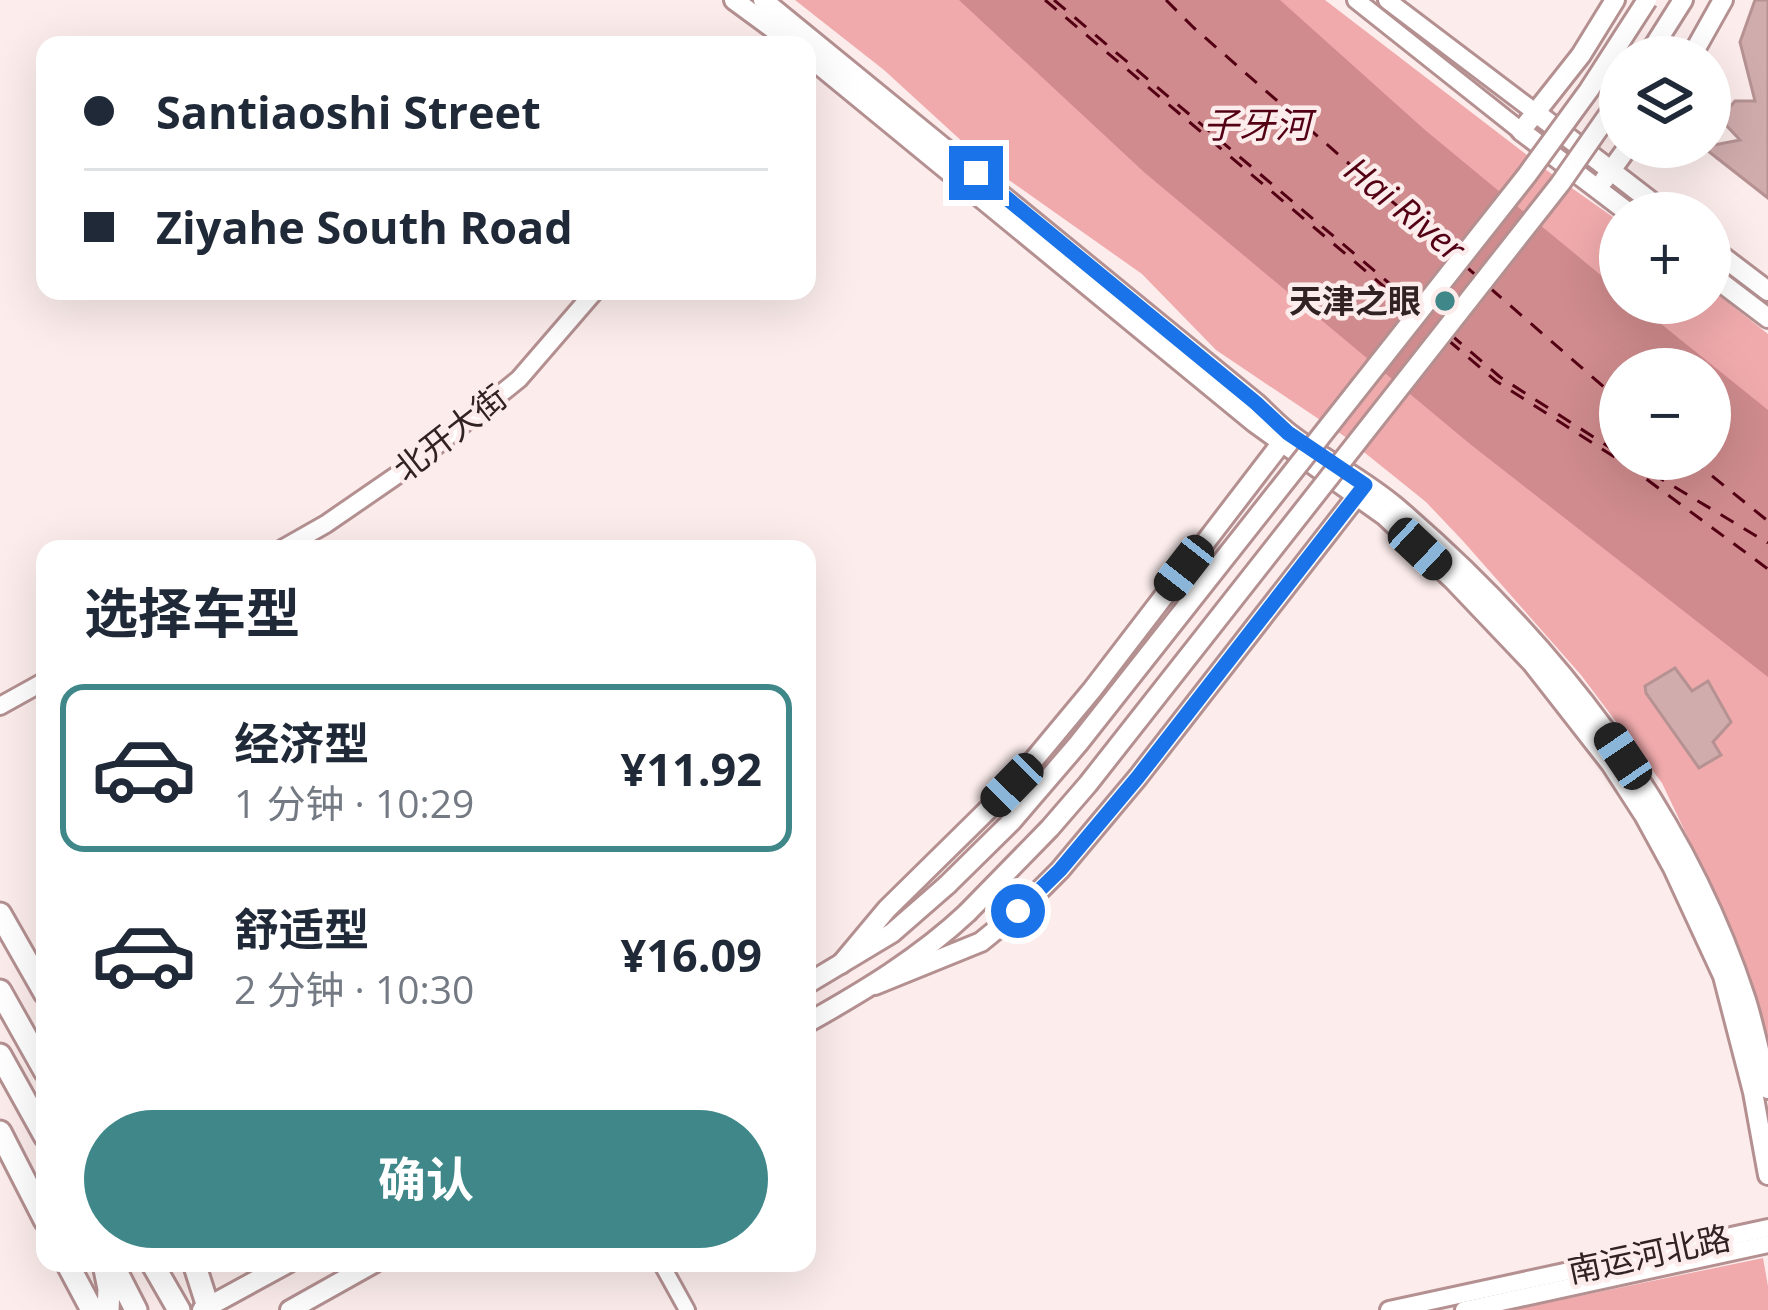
<!DOCTYPE html>
<html lang="zh">
<meta charset="utf-8">
<style>
body{margin:0;font-family:"Open Sans","Noto Sans SC",sans-serif;background:#f2f2f3;color:#1f2937;height:100vh;display:flex;flex-direction:column;font-size:45px;white-space:nowrap}
*{box-sizing:border-box;margin:0}
p{font-size:39px;color:#747a83}
.icon{flex:none;width:66px;height:66px;fill:none;stroke:currentColor;stroke-width:2;stroke-linecap:round;stroke-linejoin:round}
.map{position:relative;flex:1;overflow:hidden}
.drawer{position:absolute;left:36px;top:540px;width:780px;height:732px;display:flex;flex-direction:column;background:#fff;border-radius:24px;box-shadow:0 12px 48px #0002}
.drawer>*{flex:none}
.guide{position:absolute;left:36px;top:36px;width:780px;height:264px;border-radius:24px;box-shadow:0 12px 48px #0002;display:grid;align-content:center;height:264px;padding:0 48px;background:#fff}
.controls{position:absolute;left:1599px;top:36px;display:grid;gap:24px}
.controls a{display:grid;place-items:center;width:132px;height:132px;border-radius:50%;background:#fff;box-shadow:0 12px 48px #0002;font-size:60px}
.end{position:absolute;width:54px;height:54px;margin:-27px;border:15px solid #1a73e8;background:#fff;box-shadow:0 0 0 6px #fff}
.from{border-radius:50%}
.car{position:absolute;width:36px;height:72px;margin:-36px -18px;border-radius:15px;box-shadow:0 0 9px 3px #0007;background:linear-gradient(#222 24%,#8ab4d8 0 40%,#222 0 76%,#8ab4d8 0 86%,#222 0)}
.guide b{display:flex;align-items:center;gap:42px;height:114px;font-size:45px}
.guide b+b{border-top:3px solid #e0e1e3}
.guide i{width:30px;height:30px;background:#1f2937}
ul{padding:0;list-style:none}
li{display:flex;align-items:center;gap:36px;height:168px;margin:0 24px 18px;padding:0 24px;border:6px solid transparent;border-radius:24px}
li div{flex:1}
li b{display:block;font-size:45px}
li em{font-style:normal;font-weight:700}
li.on{border-color:#3f8788}
li>.icon{width:108px;height:108px;stroke-width:1.5}
h2{padding:0 48px;font-size:54px;line-height:144px}
.primary-button{display:flex;gap:24px;margin-top:auto;padding:24px 48px}
.primary-button a{flex:1;height:138px;border-radius:72px;background:#3f8788;color:#fff;font-size:48px;font-weight:700;line-height:138px;text-align:center}
.map>svg:first-child{display:block}
.green{fill:#f0aaac;fill-rule:evenodd}
.water{fill:#cf8b8d;fill-rule:evenodd}
.lines{fill:none;stroke-linecap:round;stroke-linejoin:round}
.ferry{stroke:#540014;stroke-width:3;stroke-dasharray:15 12;stroke-linecap:butt}
.building{fill:#d1acad;stroke:#b69293;stroke-width:3}
.minor-casing{stroke:#b49091;stroke-width:20}
.tertiary-casing{stroke:#b49091;stroke-width:22}
.secondary-casing{stroke:#b49091;stroke-width:24}
.primary-casing{stroke:#b49091;stroke-width:27}
.minor{stroke:#fff;stroke-width:14}
.tertiary{stroke:#fff;stroke-width:16}
.secondary{stroke:#fff;stroke-width:18}
.primary{stroke:#fff;stroke-width:21}
.secondary-bridge-casing{stroke:#b49091;stroke-width:24;stroke-linecap:butt}
.secondary-bridge{stroke:#fff;stroke-width:18}
.route{stroke:#1a73e8;stroke-width:15}
.poi-dot{fill:#3f8788;stroke:#fcecec;stroke-width:4.5}
.labels{text-anchor:middle;stroke-width:9;stroke-linejoin:round;paint-order:stroke}
.poi-label{font-size:33px;font-weight:bold;fill:#312223;stroke:#fcecec;text-anchor:end}
.street-label{font-size:33px;fill:#312223;stroke:#fcecec}
.water-label{font-size:36px;font-style:italic;fill:#540014;stroke:#fcecec}
</style>
<div class="map">
<svg width="1768" height="1310" viewBox="0 0 1768 1310">
<rect width="100%" height="100%" fill="#fcecec"/>
<g class="green">
<path d="M795 0H1325L1549 172 1620 222V303H1710V288L1768 334V1038L1735 937 1662 783 1581 675 1463 541 1426 502 1344 436 1216 350 1142 274 989 166 884 70ZM1620 369H1710V459H1620Z"/>
<path d="M1763 1258 1768 1286V1310H1512Z"/>
</g>
<path class="water" d="M959 0H1280L1425 130 1620 291V303H1635L1768 410V677L1470 444 1145 173ZM1620 369H1710V459H1620Z"/>
<g class="lines">
<g class="ferry">
<path d="M1045 0 1413 311"/>
<path d="M1054 0 1415 305"/>
<path d="M1166 0 1193 27 1452 254"/>
<path d="M1463 264 1479 278"/>
<path d="M1490 288 1620 401"/>
<path d="M1450 334 1500 377 1620 454"/>
<path d="M1448 340 1496 381 1630 467 1768 569"/>
<path d="M1628 459 1768 543"/>
<path d="M1691 459 1768 521"/>
</g>
</g>
<g class="building">
<path d="M1755 0H1768V198L1703 147 1740 140 1725 124 1724 114 1735 101H1755L1740 42Z"/>
<path d="M1675 668 1692 691 1708 681 1731 722 1713 742 1721 755 1699 768 1646 693 1645 686Z"/>
</g>
<g class="lines">
<defs>
<path id="minor" d="M661 1263 687 1310"/>
<g id="tertiary">
<path d="M1356 0 1521 131"/>
<path d="M1387 0 1535 112"/>
<path d="M282 549 326 524 416 462 519 379 595 291"/>
<path d="M0 706 45 681"/>
<path d="M1389 1310 1768 1228"/>
<path d="M1464 1310 1768 1244"/>
</g>
<g id="secondary">
<path d="M734 0 795 45"/>
<path d="M763 0 1256 403C1267 413 1278 425 1290 434 1324 460 1363 479 1396 507 1550 639 1683 805 1746 1000 1755 1029 1761 1060 1768 1089"/>
<path d="M1615 0 1581 55 1521 131 1629 213"/>
<path d="M807 55 1255 423 1385 516 1454 581 1532 663 1611 764 1644 815 1673 868 1723 976 1753 1092 1768 1175"/>
<path d="M1647 57 1683 0"/>
<path d="M1691 57 1723 0"/>
<path d="M1535 112 1666 213"/>
<path d="M1604 180 1628 147"/>
<path d="M1710 247 1768 291"/>
<path d="M1710 274 1768 318"/>
<path d="M841 964 887 909 1013 785 1092 690 1286 437"/>
<path d="M807 984 892 933 947 885"/>
<path d="M875 985 981 942 1019 911 1060 870 1138 777 1363 488"/>
<path d="M807 1023C864 991 919 958 967 913"/>
<path d="M202 1310 288 1263"/>
<path d="M290 1310 374 1263"/>
</g>
<g id="primary">
<path d="M0 914 45 993"/>
<path d="M0 991 45 1071"/>
<path d="M0 1055 45 1136"/>
<path d="M0 1132 45 1220"/>
<path d="M67 1263 92 1310"/>
<path d="M112 1263 136 1310"/>
<path d="M152 1263 179 1310"/>
<path d="M194 1263 209 1310"/>
<path d="M104 1264 109 1289 108 1310"/>
</g>
</defs>
<use href="#minor" class="minor-casing"/>
<use href="#tertiary" class="tertiary-casing"/>
<use href="#secondary" class="secondary-casing"/>
<use href="#primary" class="primary-casing"/>
<use href="#minor" class="minor"/>
<use href="#tertiary" class="tertiary"/>
<use href="#secondary" class="secondary"/>
<use href="#primary" class="primary"/>
<defs>
<g id="secondary-bridge">
<path d="M947 885 1012 821 1078 744 1527 175 1589 90 1647 0"/>
<path d="M967 913 1050 828 1088 784 1560 184 1620 98"/>
</g>
</defs>
<use href="#secondary-bridge" class="secondary-bridge-casing"/>
<use href="#secondary-bridge" class="secondary-bridge"/>
</g>
<g class="lines">
<path class="route" d="M976 173 1256 403 1288 433 1365 485 1138 777 1060 870 1018 911"/>
</g>
<circle class="poi-dot" cx="1445" cy="301" r="12"/>
<g class="labels">
<g class="poi-label">
<text x="1421" y="313">天津之眼</text>
</g>
<g class="street-label">
<text transform="translate(450 433) rotate(-38)" y="12">北开大街</text>
<text transform="translate(1649 1254) rotate(-12)" y="12">南运河北路</text>
</g>
<g class="water-label">
<text x="1257" y="138">子牙河</text>
<text transform="translate(1405 209) rotate(39)" y="13">Hai River</text>
</g>
</g>
</svg>
<div class="controls">
<a><svg class="icon" aria-label="layers" viewBox="0 0 24 24"><path d="M12 4l9 5-9 5-9-5zM3 14l9 5 9-5"/></svg></a>
<a>+</a>
<a>−</a>
</div>
<i class="end from" style="left:1018px;top:911px"></i>
<i class="end" style="left:976px;top:173px"></i>
<i class="car" style="left:1420px;top:549px;rotate:133deg"></i>
<i class="car" style="left:1184px;top:568px;rotate:218deg"></i>
<i class="car" style="left:1623px;top:756px;rotate:326deg"></i>
<i class="car" style="left:1012px;top:785px;rotate:224deg"></i>
<div class="guide">
<b><i class="from"></i>Santiaoshi Street</b>
<b><i></i>Ziyahe South Road</b>
</div>
<section class="drawer">
<h2>选择车型</h2>
<ul>
<li class="on"><svg class="icon" aria-label="car" viewBox="0 0 24 24"><path d="M5 17H2v-5l4-1 3-4h7l3 4 3 1v5h-3M9 17h6M6 11h13"/><circle cx="7" cy="17" r="2"/><circle cx="17" cy="17" r="2"/></svg><div><b>经济型</b><p>1 分钟 · 10:29</p></div><em>¥11.92</em></li>
<li><svg class="icon" aria-label="car" viewBox="0 0 24 24"><path d="M5 17H2v-5l4-1 3-4h7l3 4 3 1v5h-3M9 17h6M6 11h13"/><circle cx="7" cy="17" r="2"/><circle cx="17" cy="17" r="2"/></svg><div><b>舒适型</b><p>2 分钟 · 10:30</p></div><em>¥16.09</em></li>
</ul>
<div class="primary-button"><a>确认</a></div>
</section>
</div>
